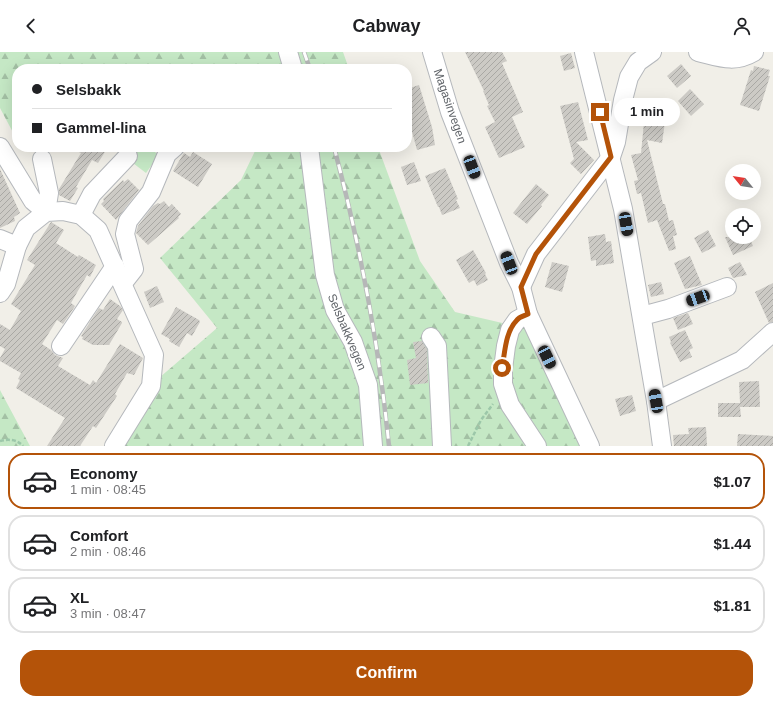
<!DOCTYPE html>
<meta charset="utf-8">
<style>
body{margin:0;font-family:Helvetica,sans-serif;background:#f2f2f2;color:#202124;height:100vh;display:flex;flex-direction:column;font-size:15px;white-space:nowrap}
*{box-sizing:border-box;margin:0}
p{font-size:13px;color:#757577}
.icon{flex:none;width:22px;height:22px;fill:none;stroke:currentColor;stroke-width:2;stroke-linecap:round;stroke-linejoin:round}
.map{position:relative;height:394px;overflow:hidden}
.panel{display:flex;flex-direction:column;background:#fff;flex:1}
.panel>*{flex:none}
.top-card{position:absolute;left:12px;top:12px;width:400px;height:88px;border-radius:16px;box-shadow:0 4px 16px #0002;display:grid;align-content:center;height:88px;padding:0 20px;background:#fff}
.needle{width:26px;rotate:300deg}
.buttons{position:absolute;left:725px;top:112px;display:grid;gap:8px}
.buttons a{display:grid;place-items:center;width:36px;height:36px;border-radius:50%;background:#fff;box-shadow:0 4px 16px #0002;font-size:20px}
.end{position:absolute;width:18px;height:18px;margin:-9px;border:5px solid #b45309;background:#fff;box-shadow:0 0 0 2px #fff}
.from{border-radius:50%}
.bubble{position:absolute;height:28px;border-radius:14px;background:#fff;box-shadow:0 4px 16px #0002;font-size:13px;font-weight:700;line-height:28px;text-align:center}
.car{position:absolute;width:12px;height:24px;margin:-12px -6px;border-radius:5px;box-shadow:0 0 3px 1px #0007;background:linear-gradient(#222 24%,#8ab4d8 0 40%,#222 0 76%,#8ab4d8 0 86%,#222 0)}
.top-card b{display:flex;align-items:center;gap:14px;height:38px;font-size:15px}
.top-card b+b{border-top:1px solid #e0e0e0}
.top-card i{width:10px;height:10px;background:#202124}
ul{padding:7px 0 0;list-style:none}
li{display:flex;align-items:center;gap:12px;height:56px;margin:0 8px 6px;padding:0 12px;border:2px solid #e0e0e0;border-radius:16px}
li div{flex:1}
li b{display:block;font-size:15px}
li em{font-style:normal;font-weight:700}
li.active{border-color:#b45309}
li>.icon{width:36px;height:36px;stroke-width:1.5}
.button{display:flex;gap:8px;margin-top:auto;padding:8px 20px}
.button a{flex:1;height:46px;border-radius:16px;background:#b45309;color:#fff;font-size:16px;font-weight:700;line-height:46px;text-align:center}
header{display:flex;justify-content:space-between;align-items:center;height:52px;padding:0 20px;background:#fff;font-size:18px;font-weight:700}
.map>svg:first-child{display:block}
.green{fill:#c5e8c5}
.forest{fill:url(#forest-firs)}
.building{fill:url(#building-hatch)}
.lines{fill:none;stroke-linecap:round;stroke-linejoin:round}
.minor-casing{stroke:#b5b8bc;stroke-width:20}
.path{stroke:#9cc7a9;stroke-width:2.5;stroke-dasharray:4 2;stroke-linecap:butt}
.minor{stroke:#fff;stroke-width:18}
.rail-casing{stroke:#b6b7b8;stroke-width:4.5}
.rail{stroke:#fff;stroke-width:3;stroke-dasharray:9;stroke-linecap:butt}
.route{stroke:#b45309;stroke-width:5}
.labels{text-anchor:middle;stroke-width:4;stroke-linejoin:round;paint-order:stroke}
.street-label{font-size:12px;fill:#5f6368;stroke:#fff}
</style>
<header><svg class="icon" aria-label="back" viewBox="0 0 24 24"><path d="M15 5l-7 7 7 7"/></svg>Cabway<svg class="icon" aria-label="person" viewBox="0 0 24 24"><circle cx="12" cy="8" r="4"/><path d="M4 21q1-7 8-7t8 7"/></svg></header>
<div class="map">
<svg width="773" height="394" viewBox="0 0 773 394">
<defs>
<pattern id="forest-firs" width="22" height="20" patternUnits="userSpaceOnUse"><rect width="22" height="20" fill="#c5e8c5"/><path d="M5 1l3.5 6h-7zM16 11l3.5 6h-7z" fill="#a3c0a4"/></pattern>
<pattern id="building-hatch" width="6" height="6" patternUnits="userSpaceOnUse"><rect width="6" height="6" fill="#cccac5"/><path d="M-1 1l2-2M0 6l6-6M5 7l2-2" fill="none" stroke="#a9a8a4"/></pattern>
</defs>
<rect width="100%" height="100%" fill="#f1efe8"/>
<path class="green" d="M138 95H148L159 103 146 121 129 108Z"/>
<g class="forest">
<path d="M0 0H343L349 17H17V88L0 56Z"/>
<path d="M257 95H378L420 209 455 260 524 276 583 394H108L159 326 217 276 160 206 241 128Z"/>
<path d="M0 338 1 340 30 394H0Z"/>
</g>
<g class="building">
<path d="M465 0H502L507 9 502 11 523 60 512 65 525 95 499 106 485 75 495 70 487 54 489 53 483 39H484Z"/>
<path d="M571 1 575 16 564 19 560 4Z"/>
<path d="M681 12 691 24 677 36 667 24Z"/>
<path d="M754 14 770 18 768 24H770L759 59 740 53 751 18 753 19Z"/>
<path d="M419 33 432 75 435 93 417 98 407 61V37Z"/>
<path d="M690 37 704 52 691 64 678 49Z"/>
<path d="M578 50 588 88 576 90 594 108 581 122 570 111 574 107 560 54Z"/>
<path d="M645 60 666 63 662 91 647 88 663 152H665L669 169 673 168 677 183 673 184 676 197 669 199 657 168 648 171 641 141 637 142 634 129 638 128 631 103 641 101Z"/>
<path d="M70 95H108L98 111 92 108 76 135 78 136 70 149 59 143V137L81 101Z"/>
<path d="M193 100 212 112 198 135 173 119 184 101 190 105Z"/>
<path d="M414 110 421 129 407 133 401 115Z"/>
<path d="M445 116 458 147 456 148 460 156 442 163 439 155H438L425 124Z"/>
<path d="M0 117 20 161 14 165 15 169 0 176Z"/>
<path d="M128 127 139 138 116 168 101 152 104 149 103 147 123 128 124 130Z"/>
<path d="M536 132 549 143 541 153 542 154 527 172 513 161Z"/>
<path d="M164 149 169 155 172 152 181 162 178 165 179 166 148 193 136 181 138 174 153 154 158 151 160 152Z"/>
<path d="M51 170 64 178 56 191 78 205 79 203 96 213 90 225 87 223 71 251 75 254 63 272 57 268 42 292 51 298 55 303 63 306 58 314 90 333 93 328 96 331 120 292 143 306 134 323 127 321 115 342 117 344 96 376 93 374 80 394H47L65 366 16 336 20 328 18 327 21 321 0 309V306L5 297 0 294V272L10 278 21 259 11 252 35 213 27 208Z"/>
<path d="M708 178 716 194 702 201 694 186Z"/>
<path d="M605 182 606 190 611 189 614 211 596 214V208L591 209 588 185Z"/>
<path d="M725 185H749L753 194 733 203Z"/>
<path d="M473 198 486 221 485 222 488 228 477 234 474 228 469 231 456 208Z"/>
<path d="M690 204 702 233 685 237 674 211Z"/>
<path d="M552 210 569 214 562 240 545 235Z"/>
<path d="M740 210 747 223 733 226 728 216Z"/>
<path d="M661 230 664 242 651 245 648 233Z"/>
<path d="M773 231V270L769 271 755 240Z"/>
<path d="M157 234 164 250 150 256 144 240Z"/>
<path d="M110 247 120 254 123 258 117 267 122 270V271L109 293H93L82 287 83 285 81 284 99 256 103 258Z"/>
<path d="M176 255 199 268 200 270 192 284 187 281 179 295 169 289 170 287 161 282Z"/>
<path d="M688 261 693 272 678 278 673 266Z"/>
<path d="M685 278 693 296 689 298 692 305 680 310 670 291 671 290 669 285Z"/>
<path d="M422 289 427 297 428 331 410 333 407 308 416 306 413 290Z"/>
<path d="M759 329 760 355H740L741 365H718V351H740L739 330Z"/>
<path d="M632 343 636 359 620 364 615 347Z"/>
<path d="M706 375 707 394H674L673 383 689 382 688 376Z"/>
<path d="M738 382 773 384V394H737Z"/>
</g>
<g class="lines">
<defs>
<g id="minor">
<path d="M288 0 293 17"/>
<path d="M432 0 450 60 509 211 521 235 528 262 590 394"/>
<path d="M584 0 623 157 656 349 662 394"/>
<path d="M698 0C719 5 734 12 754 0"/>
<path d="M0 95 33 149 46 160 49 141 42 107"/>
<path d="M309 95 325 223 335 258 353 290 368 333 373 394"/>
<path d="M81 163 92 142 128 104"/>
<path d="M0 187 17 194"/>
<path d="M123 231 134 217 125 182 128 169 151 140 167 102 175 95"/>
<path d="M521 235 536 202 611 105 616 90 623 48 629 25 638 10 652 0"/>
<path d="M0 241 6 232 17 194 26 176 46 160 63 159 81 163 98 178 154 303 151 334 114 394"/>
<path d="M528 262 517 268 510 278 506 294 503 317V332L510 353 537 394"/>
<path d="M642 264 668 257 727 235"/>
<path d="M431 285 437 294 442 394"/>
<path d="M61 294 115 214"/>
<path d="M656 349 742 308 773 280"/>
</g>
</defs>
<use href="#minor" class="minor-casing"/>
<g class="path">
<path d="M0 389C8 387 17 387 23 394"/>
<path d="M468 394 481 368 493 352"/>
</g>
<use href="#minor" class="minor"/>
<defs>
<g id="rail">
<path d="M304 0 310 17"/>
<path d="M334 95C360 193 379 293 389 394"/>
</g>
</defs>
<use href="#rail" class="rail-casing"/>
<use href="#rail" class="rail"/>
</g>
<g class="lines">
<path class="route" d="M502 316C505 301 505 280 517 268 519 265 524 264 528 262L521 235 536 202 611 105 600 60"/>
</g>
<g class="labels">
<g class="street-label">
<text transform="translate(450 54) rotate(71)" y="4">Magasinvegen</text>
<text transform="translate(347 280) rotate(67)" y="4">Selsbakkvegen</text>
</g>
</g>
</svg>
<div class="buttons">
<a><svg class="needle" viewBox="-14 -14 28 28"><path d="M0-13l5 13h-10z" fill="#e53935"/><path d="M0 13l5-13h-10z" fill="#757577"/></svg></a>
<a><svg class="icon" aria-label="locate" viewBox="0 0 24 24"><circle cx="12" cy="12" r="6"/><path d="M12 2v4M12 18v4M2 12h4M18 12h4"/></svg></a>
</div>
<i class="end from" style="left:502px;top:316px"></i>
<i class="end" style="left:600px;top:60px"></i>
<div class="bubble" style="left:614px;top:46px;width:66px">1 min</div>
<i class="car" style="left:472px;top:115px;rotate:159deg"></i>
<i class="car" style="left:626px;top:172px;rotate:170deg"></i>
<i class="car" style="left:509px;top:211px;rotate:339deg"></i>
<i class="car" style="left:698px;top:246px;rotate:250deg"></i>
<i class="car" style="left:547px;top:305px;rotate:154deg"></i>
<i class="car" style="left:656px;top:349px;rotate:350deg"></i>
<div class="top-card">
<b><i class="from"></i>Selsbakk</b>
<b><i></i>Gammel-lina</b>
</div>
</div>
<section class="panel">
<ul>
<li class="active"><svg class="icon" aria-label="car" viewBox="0 0 24 24"><path d="M5 17H2v-5l4-1 3-4h7l3 4 3 1v5h-3M9 17h6M6 11h13"/><circle cx="7" cy="17" r="2"/><circle cx="17" cy="17" r="2"/></svg><div><b>Economy</b><p>1 min · 08:45</p></div><em>$1.07</em></li>
<li><svg class="icon" aria-label="car" viewBox="0 0 24 24"><path d="M5 17H2v-5l4-1 3-4h7l3 4 3 1v5h-3M9 17h6M6 11h13"/><circle cx="7" cy="17" r="2"/><circle cx="17" cy="17" r="2"/></svg><div><b>Comfort</b><p>2 min · 08:46</p></div><em>$1.44</em></li>
<li><svg class="icon" aria-label="car" viewBox="0 0 24 24"><path d="M5 17H2v-5l4-1 3-4h7l3 4 3 1v5h-3M9 17h6M6 11h13"/><circle cx="7" cy="17" r="2"/><circle cx="17" cy="17" r="2"/></svg><div><b>XL</b><p>3 min · 08:47</p></div><em>$1.81</em></li>
</ul>
<div class="button"><a>Confirm</a></div>
</section>
